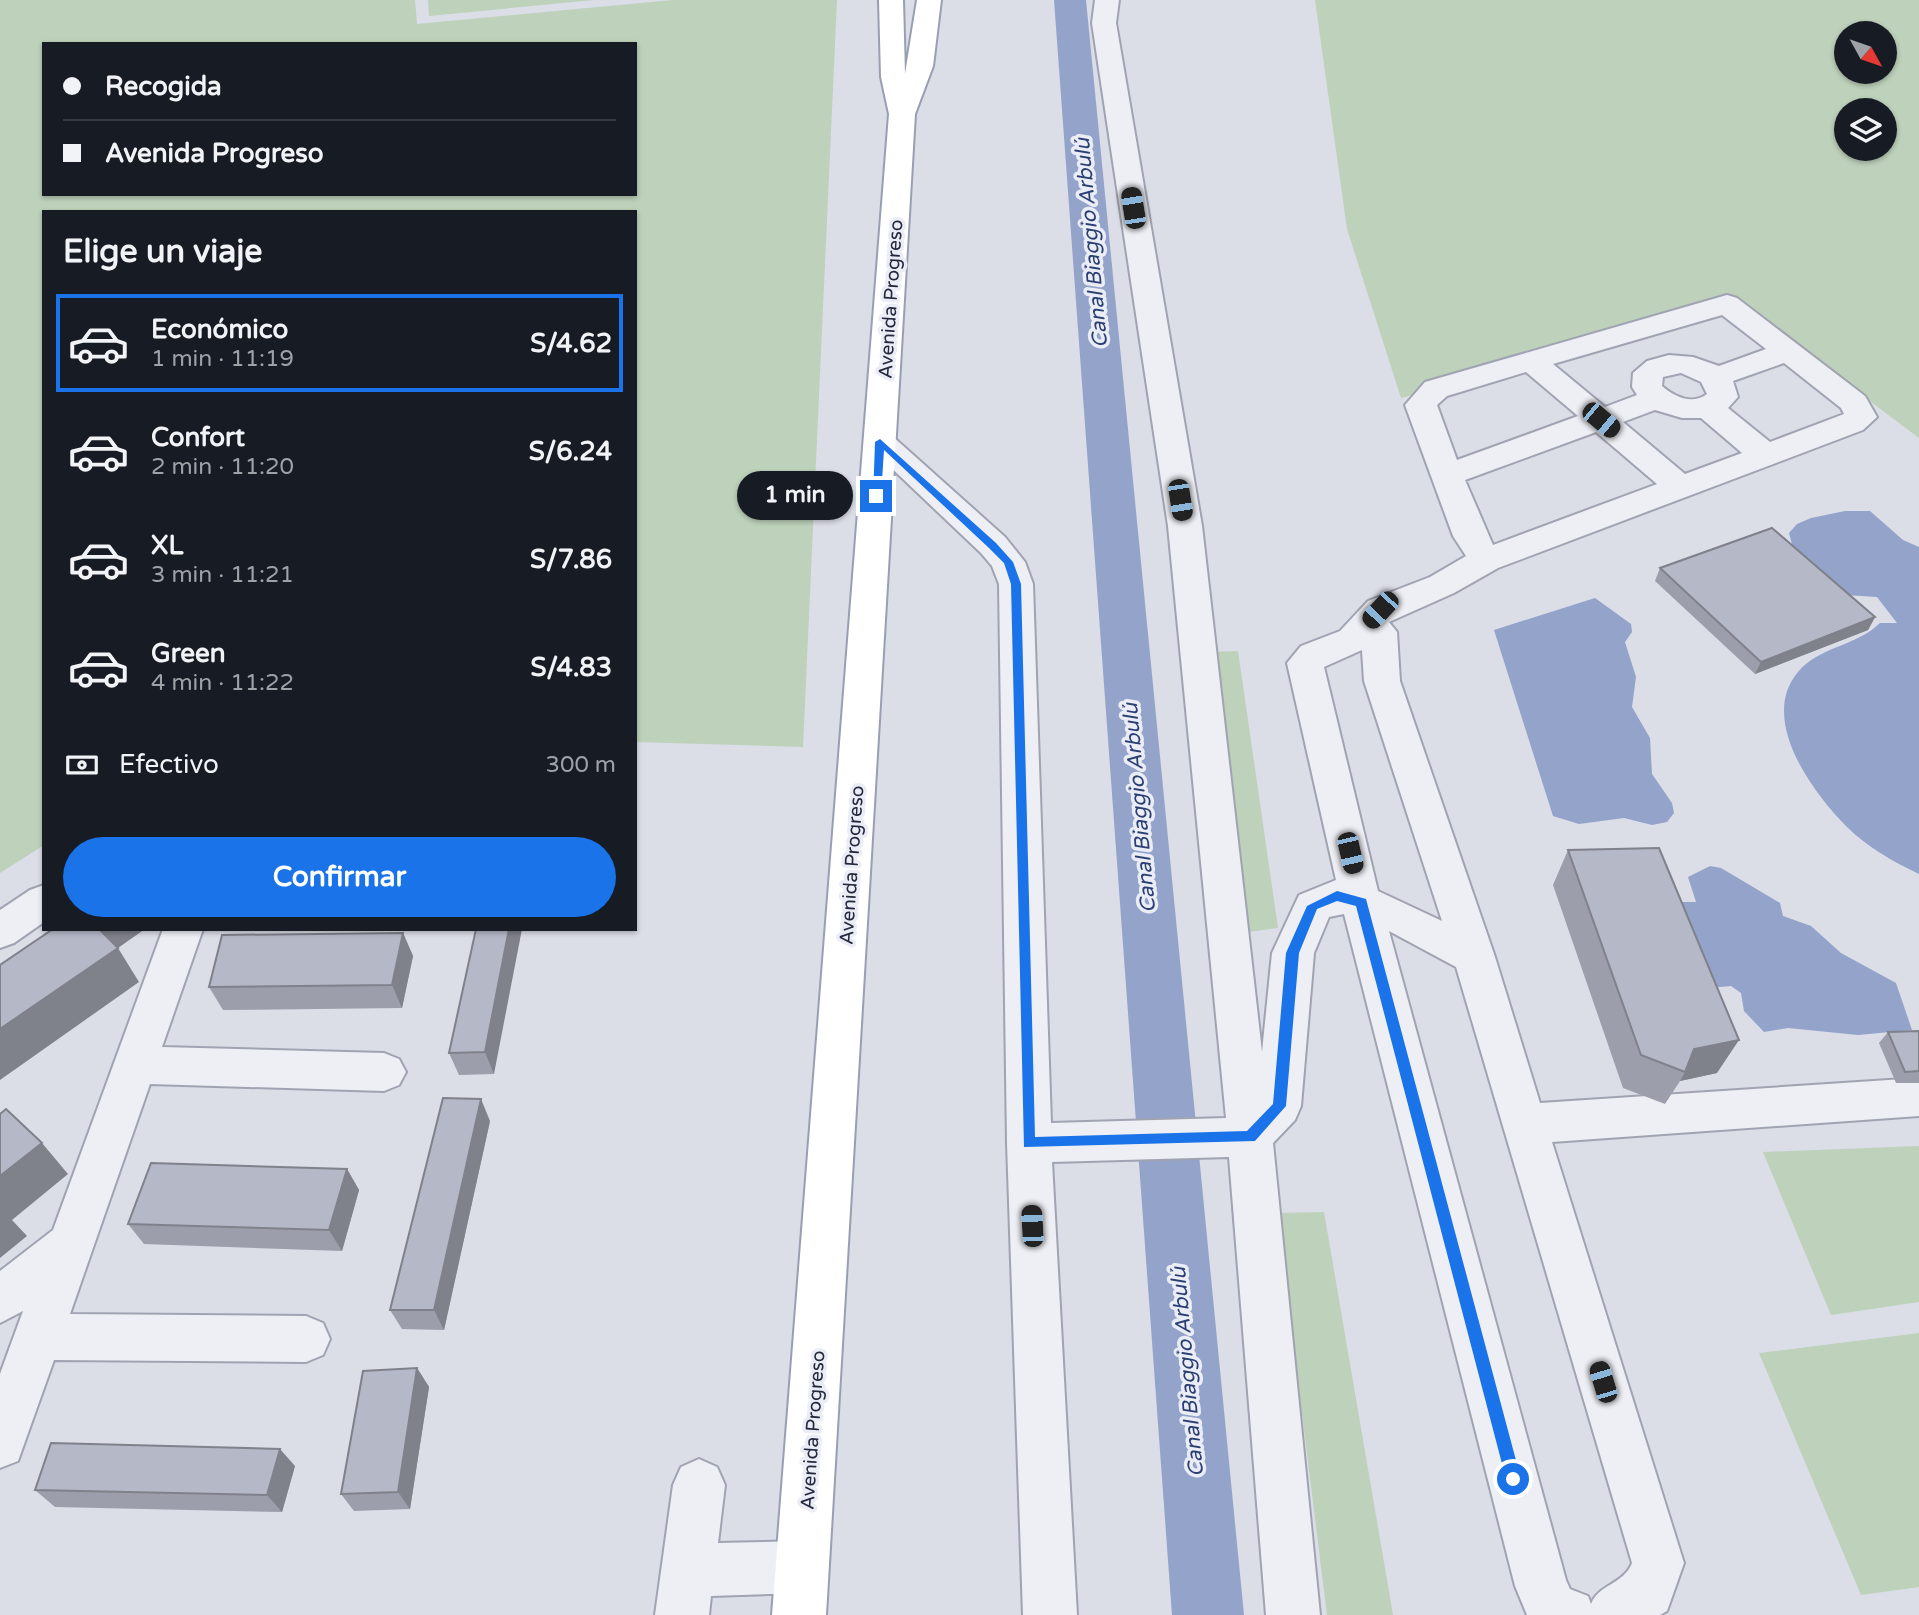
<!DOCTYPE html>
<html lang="es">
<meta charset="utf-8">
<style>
body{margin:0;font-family:"Varela Round",sans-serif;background:#242831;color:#f1f3f6;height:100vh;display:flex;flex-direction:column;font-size:26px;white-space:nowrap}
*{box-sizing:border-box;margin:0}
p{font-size:23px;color:#9ea1a6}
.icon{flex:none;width:38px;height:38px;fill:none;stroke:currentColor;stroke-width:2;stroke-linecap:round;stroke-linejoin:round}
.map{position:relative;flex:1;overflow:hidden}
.details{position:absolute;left:42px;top:210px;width:595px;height:721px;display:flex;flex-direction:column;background:#171b24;border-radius:0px;box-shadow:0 2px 5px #0004}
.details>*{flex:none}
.top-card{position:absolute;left:42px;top:42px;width:595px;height:154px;border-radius:0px;box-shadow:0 2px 5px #0004;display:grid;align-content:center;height:154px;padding:0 21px;background:#171b24}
.needle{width:46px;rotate:130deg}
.controls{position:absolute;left:1834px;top:21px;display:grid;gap:14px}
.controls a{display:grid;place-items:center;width:63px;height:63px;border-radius:50%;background:#171b24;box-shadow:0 2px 5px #0004;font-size:35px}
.end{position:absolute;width:32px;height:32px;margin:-16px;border:9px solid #1a73e8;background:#fff;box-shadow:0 0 0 4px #fff}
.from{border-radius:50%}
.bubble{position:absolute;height:49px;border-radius:24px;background:#171b24;box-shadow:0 2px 5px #0004;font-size:23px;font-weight:800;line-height:49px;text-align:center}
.car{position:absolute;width:21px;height:42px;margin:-21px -10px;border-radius:9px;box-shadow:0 0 5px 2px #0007;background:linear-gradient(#222 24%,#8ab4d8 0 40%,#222 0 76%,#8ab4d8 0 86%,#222 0)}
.top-card b{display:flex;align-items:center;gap:24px;height:66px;font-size:26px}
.top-card b+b{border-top:2px solid #363941}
.top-card i{width:18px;height:18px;background:#f1f3f6}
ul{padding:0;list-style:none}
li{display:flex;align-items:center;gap:21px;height:98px;margin:0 14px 10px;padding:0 7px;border:4px solid transparent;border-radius:0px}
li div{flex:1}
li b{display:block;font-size:26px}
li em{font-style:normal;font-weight:800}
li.current{border-color:#1a73e8}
li>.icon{width:63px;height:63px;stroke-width:1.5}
h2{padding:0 21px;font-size:32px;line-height:84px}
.pay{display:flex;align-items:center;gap:18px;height:77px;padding:0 21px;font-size:26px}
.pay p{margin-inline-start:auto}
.button{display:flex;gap:14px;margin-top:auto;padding:14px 21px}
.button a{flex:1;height:80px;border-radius:42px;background:#1a73e8;color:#fff;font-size:28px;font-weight:800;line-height:80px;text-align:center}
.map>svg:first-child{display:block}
.green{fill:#bdd1bb;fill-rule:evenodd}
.water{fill:#93a3ca}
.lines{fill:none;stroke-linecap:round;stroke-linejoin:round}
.canal{fill:#93a3ca;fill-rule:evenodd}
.minor-casing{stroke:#a0a3b1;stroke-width:4}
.major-casing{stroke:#999fb3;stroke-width:4}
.minor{fill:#eeeff5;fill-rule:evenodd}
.major{fill:#fff;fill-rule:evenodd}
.wall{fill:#9c9eab}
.shaded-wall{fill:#7f818b}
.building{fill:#b5b8c7;stroke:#7f818b;stroke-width:2}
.route{fill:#1a73e8}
.labels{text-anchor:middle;stroke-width:7;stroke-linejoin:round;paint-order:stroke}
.street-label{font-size:19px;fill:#24293e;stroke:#eaedf5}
.water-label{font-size:21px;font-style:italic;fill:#2c3f74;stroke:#eaedf5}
</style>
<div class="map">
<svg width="1919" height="1615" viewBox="0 0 1919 1615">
<rect width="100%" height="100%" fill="#dbdde7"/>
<g class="green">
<path d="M0 0H415L417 24 673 0H837L803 747 635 742V212H44V845L0 873ZM44 44H635V194H44Z"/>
<path d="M428 0H594L429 16Z"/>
<path d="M1315 0H1919V438L1742 305 1401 398 1347 229ZM1846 33H1885V72H1846ZM1846 110H1885V149H1846Z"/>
<path d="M1238 651 1278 928 1242 933 1210 652Z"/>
<path d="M1919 1146V1302L1831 1315 1763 1152Z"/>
<path d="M1324 1212 1393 1615H1327L1277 1213Z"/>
<path d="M1919 1333V1587L1861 1595 1759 1353Z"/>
</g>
<g class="water">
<path d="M1845 511H1870L1903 540 1919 547V874C1894 862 1867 847 1847 827 1813 793 1758 719 1798 672 1818 647 1857 646 1880 623H1897L1877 597 1846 595 1793 548 1789 533 1797 524 1811 518Z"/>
<path d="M1595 598 1631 624 1632 632 1625 642 1636 677 1632 707 1650 738 1652 774 1672 803 1674 813 1667 822 1652 825 1624 818 1579 824 1553 816 1494 630Z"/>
<path d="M1710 866 1721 868 1780 903 1783 916 1811 926 1841 953 1896 983 1912 1030 1858 1035 1788 1028 1764 1032 1744 1011 1741 993 1731 986 1709 988 1677 902H1696L1688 877Z"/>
</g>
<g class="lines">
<path class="canal" d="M1054 0H1086L1244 1615H1172Z"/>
<defs>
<g id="minor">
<path d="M1095 0H1119L1116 23 1202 526 1262 1052 1272 953 1299 895 1336 880 1287 663 1301 646 1340 631 1368 601 1430 577 1466 556 1453 536 1405 405 1425 382 1727 295 1737 298 1865 396 1877 417 1863 430 1498 568 1454 593 1389 622 1397 632 1400 681 1495 957 1540 1103 1919 1078V1116L1552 1142 1684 1563 1667 1611 1660 1615H1527L1515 1586 1344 914 1329 917 1314 953 1301 1106 1295 1120 1273 1143 1320 1615H1266L1229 1157 1052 1162 1077 1615H1023L1007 1143 999 584 992 566 981 553 864 442 869 435 880 432 891 435 1005 537 1025 562 1033 584 1051 1123 1226 1118 1168 526 1092 23ZM1722 315 1766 349 1719 366 1693 357 1669 355 1647 361 1633 373 1632 387 1637 395 1605 407 1553 364ZM1784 363 1841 408 1844 414 1770 442 1728 408 1738 397 1733 381ZM1526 372 1578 416 1457 460 1437 405 1447 396ZM1681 373 1701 382 1707 394C1692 405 1675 397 1662 386L1663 377ZM1655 410 1682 418H1701L1742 453 1685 474 1623 422ZM1596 432 1657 484 1493 545 1465 480ZM1362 650 1364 681 1442 921 1378 891 1324 667ZM1389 931 1456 967 1632 1563C1624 1584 1599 1584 1591 1604L1588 1596 1570 1589 1566 1580Z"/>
<path d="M44 885V922L14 943 0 948V910L30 890Z"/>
<path d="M163 929H203L162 1047 384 1053 399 1059 406 1072 399 1085 384 1091 150 1084 70 1314 306 1316 323 1323 330 1339 323 1355 306 1362 54 1360 18 1461 0 1468V1374L23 1311 0 1323V1271L53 1230Z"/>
<path d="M699 1459 717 1467 725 1485 718 1543 802 1541 821 1548 828 1567 821 1586 802 1593 711 1596 709 1615H655L673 1485 681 1467Z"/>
</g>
<path id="major" d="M879 0H903L905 74 917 0H941L933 66 915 114 826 1615H772L889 114 881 77Z"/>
</defs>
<use href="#minor" class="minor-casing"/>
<use href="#major" class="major-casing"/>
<use href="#minor" class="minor"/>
<use href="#major" class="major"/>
</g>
<g class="wall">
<path d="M1660 568 1875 617 1868 630 1755 674 1655 581Z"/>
<path d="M1568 850 1717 1073 1680 1081 1665 1104 1623 1088 1553 885Z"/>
<path d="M476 929 494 1074 459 1075 449 1053Z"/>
<path d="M403 933 413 956 402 1008 223 1010 209 987Z"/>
<path d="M1919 1031V1083H1896L1879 1043 1888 1032Z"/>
<path d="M490 1121 444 1330 402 1329 390 1310Z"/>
<path d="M347 1169 359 1190 342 1251 144 1244 128 1224Z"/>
<path d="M417 1368 429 1387 410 1509 354 1511 341 1494Z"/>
<path d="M295 1466 282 1512 55 1507 35 1490Z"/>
</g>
<g class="shaded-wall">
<path d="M1875 617 1868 630 1755 674 1761 662Z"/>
<path d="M96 929H145L118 948 139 982 0 1080V1029Z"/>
<path d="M509 929H522L494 1074 485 1052Z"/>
<path d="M403 933 413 956 402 1008 392 985Z"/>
<path d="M1739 1040 1717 1073 1680 1081 1685 1072 1694 1049Z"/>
<path d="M481 1099 490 1121 444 1330 434 1310Z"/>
<path d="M42 1143 68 1174 12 1220 27 1236 0 1258V1176Z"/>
<path d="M347 1169 359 1190 342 1251 329 1230Z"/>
<path d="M417 1368 429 1387 410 1509 398 1492Z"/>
<path d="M280 1449 295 1466 282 1512 267 1495Z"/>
</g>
<g class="building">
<path d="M1772 528 1875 617 1761 662 1660 568Z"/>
<path d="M1659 848 1739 1040 1694 1049 1685 1072 1641 1055 1568 850Z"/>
<path d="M53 929H99L118 948 0 1029V965Z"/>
<path d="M476 929H509L485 1052 449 1053Z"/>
<path d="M403 933 392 985 209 987 222 935Z"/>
<path d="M1919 1031V1071L1905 1072 1888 1032Z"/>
<path d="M443 1098 481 1099 434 1310H390Z"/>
<path d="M6 1109 42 1143 0 1176V1114Z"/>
<path d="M151 1163 347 1169 329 1230 128 1224Z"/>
<path d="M417 1368 398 1492 341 1494 363 1371Z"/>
<path d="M51 1443 280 1449 267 1495 35 1490Z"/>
</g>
<path class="route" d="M880 439 996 543 1013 562 1021 584 1035 1137 1247 1131 1273 1104 1286 953 1307 906 1337 891 1366 899 1521 1479 1518 1484H1508L1506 1479 1356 906 1337 901 1317 909 1299 953 1286 1106 1255 1141 1024 1147 1011 584 1004 563 989 548 884 450 881 496 873 499 875 442Z"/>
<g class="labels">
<g class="street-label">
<text transform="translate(890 299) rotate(-86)" y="7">Avenida Progreso</text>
<text transform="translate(851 865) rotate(-86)" y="7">Avenida Progreso</text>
<text transform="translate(812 1430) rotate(-86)" y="7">Avenida Progreso</text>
</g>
<g class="water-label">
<text transform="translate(1091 243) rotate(-95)" y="7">Canal Biaggio Arbulú</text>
<text transform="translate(1139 808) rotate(-95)" y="7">Canal Biaggio Arbulú</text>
<text transform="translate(1187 1372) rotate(-95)" y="7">Canal Biaggio Arbulú</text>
</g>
</g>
</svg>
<div class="controls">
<a><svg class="needle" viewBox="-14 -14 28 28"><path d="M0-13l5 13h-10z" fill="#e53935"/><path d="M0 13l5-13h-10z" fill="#9ea1a6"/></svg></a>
<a><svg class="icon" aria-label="layers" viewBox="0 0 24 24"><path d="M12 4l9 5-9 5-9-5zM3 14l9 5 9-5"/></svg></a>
</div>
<i class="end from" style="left:1513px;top:1479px"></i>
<i class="end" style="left:876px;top:496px"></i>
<div class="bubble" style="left:737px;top:471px;width:116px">1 min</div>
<i class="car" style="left:1133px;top:208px;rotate:351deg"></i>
<i class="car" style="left:1601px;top:420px;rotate:130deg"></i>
<i class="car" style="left:1180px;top:500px;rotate:171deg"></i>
<i class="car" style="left:1380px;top:610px;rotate:223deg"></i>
<i class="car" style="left:1350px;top:853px;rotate:167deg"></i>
<i class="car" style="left:1032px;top:1226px;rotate:357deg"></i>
<i class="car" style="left:1603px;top:1382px;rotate:343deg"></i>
<div class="top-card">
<b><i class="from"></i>Recogida</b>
<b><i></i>Avenida Progreso</b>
</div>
<section class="details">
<h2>Elige un viaje</h2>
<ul>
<li class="current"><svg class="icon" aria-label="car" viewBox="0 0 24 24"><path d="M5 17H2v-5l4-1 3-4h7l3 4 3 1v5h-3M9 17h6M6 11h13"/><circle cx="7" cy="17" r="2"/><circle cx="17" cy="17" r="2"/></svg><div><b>Económico</b><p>1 min · 11:19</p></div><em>S/4.62</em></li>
<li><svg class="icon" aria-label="car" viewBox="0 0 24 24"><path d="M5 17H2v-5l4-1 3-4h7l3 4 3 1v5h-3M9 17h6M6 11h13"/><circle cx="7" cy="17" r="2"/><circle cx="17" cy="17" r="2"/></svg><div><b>Confort</b><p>2 min · 11:20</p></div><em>S/6.24</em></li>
<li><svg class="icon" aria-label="car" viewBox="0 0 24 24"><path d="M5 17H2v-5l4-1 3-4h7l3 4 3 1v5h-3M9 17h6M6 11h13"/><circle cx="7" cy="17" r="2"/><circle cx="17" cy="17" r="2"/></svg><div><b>XL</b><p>3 min · 11:21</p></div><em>S/7.86</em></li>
<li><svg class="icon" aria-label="car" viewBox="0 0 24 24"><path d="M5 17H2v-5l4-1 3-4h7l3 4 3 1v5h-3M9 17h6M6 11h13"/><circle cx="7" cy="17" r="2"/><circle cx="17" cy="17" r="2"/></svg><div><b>Green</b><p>4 min · 11:22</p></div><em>S/4.83</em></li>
</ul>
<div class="pay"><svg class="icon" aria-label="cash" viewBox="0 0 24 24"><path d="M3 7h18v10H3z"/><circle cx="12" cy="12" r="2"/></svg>Efectivo<p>300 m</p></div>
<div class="button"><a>Confirmar</a></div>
</section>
</div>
